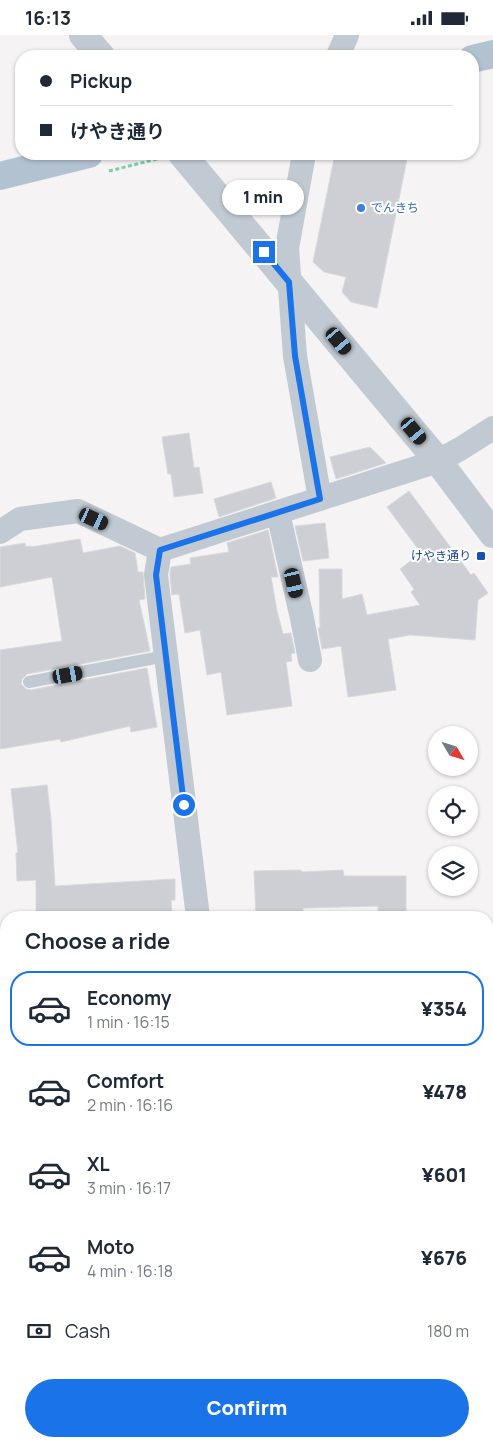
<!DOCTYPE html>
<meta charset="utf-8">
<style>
body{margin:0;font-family:Manrope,"Noto Sans JP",sans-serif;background:#f6f6f7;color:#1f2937;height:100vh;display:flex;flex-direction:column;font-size:19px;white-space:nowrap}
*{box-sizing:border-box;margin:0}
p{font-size:16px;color:#747a83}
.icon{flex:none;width:28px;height:28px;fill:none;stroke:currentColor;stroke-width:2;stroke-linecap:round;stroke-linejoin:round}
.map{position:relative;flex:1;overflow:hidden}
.drawer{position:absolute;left:0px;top:876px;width:494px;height:536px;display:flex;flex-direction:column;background:#fff;border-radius:20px 20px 0 0;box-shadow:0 1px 4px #0004}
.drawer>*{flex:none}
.top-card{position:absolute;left:15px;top:15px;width:464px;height:110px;border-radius:20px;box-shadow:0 1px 4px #0004;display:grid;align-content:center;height:110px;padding:0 25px;background:#fff}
.needle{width:32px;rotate:128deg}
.fabs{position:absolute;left:428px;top:691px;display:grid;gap:10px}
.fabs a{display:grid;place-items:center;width:50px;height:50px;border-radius:50%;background:#fff;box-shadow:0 1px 4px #0004;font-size:25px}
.end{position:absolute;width:22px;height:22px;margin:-11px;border:6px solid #1a73e8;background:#fff;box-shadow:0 0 0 2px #fff}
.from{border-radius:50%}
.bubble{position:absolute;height:35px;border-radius:18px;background:#fff;box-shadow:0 1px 4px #0004;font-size:16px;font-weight:800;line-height:35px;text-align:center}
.car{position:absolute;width:15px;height:30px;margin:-15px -8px;border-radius:6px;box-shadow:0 0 4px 1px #0007;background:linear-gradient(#222 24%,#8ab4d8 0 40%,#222 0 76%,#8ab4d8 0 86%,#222 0)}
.top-card b{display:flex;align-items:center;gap:18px;height:48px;font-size:19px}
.top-card b+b{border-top:1px solid #e0e1e3}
.top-card i{width:12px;height:12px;background:#1f2937}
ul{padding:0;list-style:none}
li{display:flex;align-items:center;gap:15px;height:75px;margin:0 10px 8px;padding:0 15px;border:2px solid transparent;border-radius:20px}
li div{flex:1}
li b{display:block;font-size:19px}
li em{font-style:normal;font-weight:800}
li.active{border-color:#1a73e8}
li>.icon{width:45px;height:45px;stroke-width:1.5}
h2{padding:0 25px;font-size:22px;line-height:60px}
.pay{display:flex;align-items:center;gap:12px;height:55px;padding:0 25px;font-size:19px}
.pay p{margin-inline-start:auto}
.primary-button{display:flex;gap:10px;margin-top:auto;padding:10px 25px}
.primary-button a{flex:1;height:58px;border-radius:30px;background:#1a73e8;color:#fff;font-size:20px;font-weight:800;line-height:58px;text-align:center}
.status{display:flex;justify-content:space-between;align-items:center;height:35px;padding:0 25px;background:#fff;direction:ltr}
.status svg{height:14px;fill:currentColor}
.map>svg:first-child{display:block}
.building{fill:#cdcfd5;stroke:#d7d9de}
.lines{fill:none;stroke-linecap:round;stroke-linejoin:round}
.path{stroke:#7ad0a6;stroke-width:3;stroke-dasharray:4 2.5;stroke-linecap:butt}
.service{stroke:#c1cad2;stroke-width:12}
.minor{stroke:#c1cad2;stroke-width:24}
.tertiary{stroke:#c1cad2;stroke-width:28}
.primary{stroke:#b3c2d1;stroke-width:28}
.route{stroke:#1a73e8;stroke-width:6}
.shop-dot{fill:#3f7fe0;stroke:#fff;stroke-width:2}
.transit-dot{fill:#1a4fb4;stroke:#fff;stroke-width:2}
.labels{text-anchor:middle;stroke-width:4;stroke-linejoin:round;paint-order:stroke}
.shop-label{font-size:12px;fill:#366cbe;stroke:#fff;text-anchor:start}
.transit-label{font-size:12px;fill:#164399;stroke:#fff;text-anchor:end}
</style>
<div class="status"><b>16:13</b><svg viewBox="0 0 49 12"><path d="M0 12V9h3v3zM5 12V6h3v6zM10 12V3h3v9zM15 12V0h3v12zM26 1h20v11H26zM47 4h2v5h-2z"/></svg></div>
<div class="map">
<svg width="493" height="1412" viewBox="0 0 493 1412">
<rect width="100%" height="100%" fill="#f5f3f3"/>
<g class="building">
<path d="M335 119H408L377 273 351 267 342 257 346 242 324 237 313 227Z"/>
<path d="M189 398 194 433 199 432 203 458 174 462 171 439H168L162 402Z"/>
<path d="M370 412 386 428 336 444 330 422Z"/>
<path d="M271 447 276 463 219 482 214 464Z"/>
<path d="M409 456 471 540 474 538 488 558 478 565 475 605 410 600 388 604 396 655 348 662 341 611 322 614 318 593H320L319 534H342V564L362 559 367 580 420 570 411 557 414 554 400 534 421 518 387 472Z"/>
<path d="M325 488 329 523 303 526 295 491Z"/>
<path d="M268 495 278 542H271L277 576 283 599 291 598 295 618 291 619 292 626 286 627 292 671 227 680 221 637 207 640 200 595 185 598 179 559 172 560 170 540 171 532 191 529 190 523 229 517 227 508Z"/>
<path d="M80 504 83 518 120 511 135 518 138 537H143L145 564 139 565 150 616 27 639 22 644 21 649 26 654 31 655 147 633 157 692 131 697 130 691 61 707 60 704 0 714V615L62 606 52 542 0 552V512L25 508 26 512 31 511V512Z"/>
<path d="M47 750 51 784 55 851 175 844V865H171L172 878 106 882H36V845L17 846 16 818H18L11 754Z"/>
<path d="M301 835 302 837 343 835 344 841H406V880L378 881V871L303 873V882H256L254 836Z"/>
</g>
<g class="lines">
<g class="path">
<path d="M432 21 448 17"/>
<path d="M109 136 157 124"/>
</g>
<g class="service">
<path d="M29 647 166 621"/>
<path d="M0 989H6"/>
</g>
<g class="minor">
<path d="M338 21 347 0"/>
<path d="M304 119 287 213 295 321 320 464"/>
<path d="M278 478 302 583 310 625"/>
<path d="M0 497 20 484 78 476 160 515 438 426 460 414 493 393"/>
<path d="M160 515 156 540 198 882"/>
<path d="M0 1207 6 1211"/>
<path d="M422 1406 435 1412"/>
</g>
<g class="tertiary">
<path d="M83 0 101 21"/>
<path d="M182 119 438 426 493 499"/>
</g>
<g class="primary">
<path d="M472 24 493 19"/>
<path d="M0 141 89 119"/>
</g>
</g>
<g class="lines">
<path class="route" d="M184 770 156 540 160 515 320 464 295 321 289 247 264 217"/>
</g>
<circle class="shop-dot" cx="361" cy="173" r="5"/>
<rect class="transit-dot" x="476" y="516" width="10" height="10" rx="2.5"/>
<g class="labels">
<g class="shop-label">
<text x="371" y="177">でんきち</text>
</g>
<g class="transit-label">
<text x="471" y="525">けやき通り</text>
</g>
</g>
</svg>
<div class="fabs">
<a><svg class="needle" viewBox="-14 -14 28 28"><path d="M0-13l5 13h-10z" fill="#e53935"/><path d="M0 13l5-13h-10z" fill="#747a83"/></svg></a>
<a><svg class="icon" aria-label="locate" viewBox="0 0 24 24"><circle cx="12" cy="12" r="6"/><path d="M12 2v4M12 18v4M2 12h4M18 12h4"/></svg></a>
<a><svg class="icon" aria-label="layers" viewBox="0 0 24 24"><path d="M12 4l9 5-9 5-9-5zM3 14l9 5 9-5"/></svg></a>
</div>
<i class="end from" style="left:184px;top:770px"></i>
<i class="end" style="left:264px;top:217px"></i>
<div class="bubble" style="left:222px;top:145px;width:82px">1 min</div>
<i class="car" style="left:339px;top:306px;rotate:140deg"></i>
<i class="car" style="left:414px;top:396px;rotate:140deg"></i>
<i class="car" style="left:94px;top:484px;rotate:115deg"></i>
<i class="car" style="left:294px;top:548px;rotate:167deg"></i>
<i class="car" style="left:68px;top:640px;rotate:80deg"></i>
<div class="top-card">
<b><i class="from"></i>Pickup</b>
<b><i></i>けやき通り</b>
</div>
<section class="drawer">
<h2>Choose a ride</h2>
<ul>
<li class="active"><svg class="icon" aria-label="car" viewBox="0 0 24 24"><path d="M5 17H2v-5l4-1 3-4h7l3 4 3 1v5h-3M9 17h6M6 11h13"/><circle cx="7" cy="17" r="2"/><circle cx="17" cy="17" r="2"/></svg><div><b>Economy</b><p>1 min · 16:15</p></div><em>¥354</em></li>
<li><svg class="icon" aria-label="car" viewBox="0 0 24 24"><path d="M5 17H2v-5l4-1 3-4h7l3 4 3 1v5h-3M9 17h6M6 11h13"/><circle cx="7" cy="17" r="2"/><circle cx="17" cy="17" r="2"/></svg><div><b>Comfort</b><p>2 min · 16:16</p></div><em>¥478</em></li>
<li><svg class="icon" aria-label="car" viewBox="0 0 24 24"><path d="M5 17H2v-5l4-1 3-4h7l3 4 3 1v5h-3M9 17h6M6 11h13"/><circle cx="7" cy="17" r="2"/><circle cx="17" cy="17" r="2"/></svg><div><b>XL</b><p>3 min · 16:17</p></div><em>¥601</em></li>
<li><svg class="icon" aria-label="car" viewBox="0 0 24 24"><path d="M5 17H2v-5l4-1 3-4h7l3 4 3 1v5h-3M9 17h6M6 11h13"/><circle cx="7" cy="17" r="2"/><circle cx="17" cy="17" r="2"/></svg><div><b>Moto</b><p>4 min · 16:18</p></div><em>¥676</em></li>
</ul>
<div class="pay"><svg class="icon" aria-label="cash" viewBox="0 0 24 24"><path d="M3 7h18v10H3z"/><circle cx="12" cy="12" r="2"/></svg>Cash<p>180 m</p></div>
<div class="primary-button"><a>Confirm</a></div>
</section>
</div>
